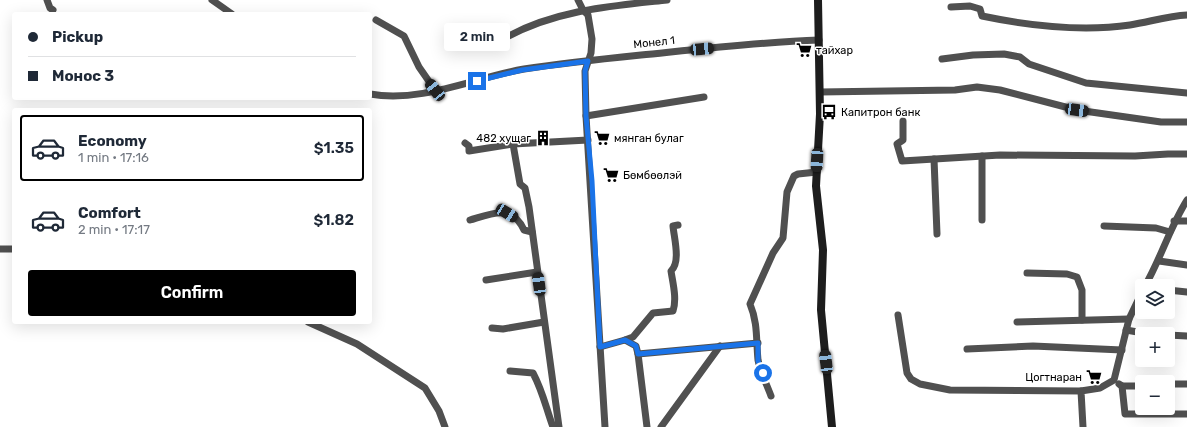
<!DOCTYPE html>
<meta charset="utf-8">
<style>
body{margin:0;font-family:Rubik,sans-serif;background:#f2f2f3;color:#1f2937;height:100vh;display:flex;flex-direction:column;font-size:15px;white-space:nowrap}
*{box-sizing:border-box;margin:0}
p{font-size:13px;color:#747a83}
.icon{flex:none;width:22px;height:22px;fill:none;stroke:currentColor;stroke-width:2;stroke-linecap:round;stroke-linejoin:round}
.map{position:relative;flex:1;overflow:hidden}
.panel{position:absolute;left:12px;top:108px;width:360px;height:216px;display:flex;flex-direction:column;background:#fff;border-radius:4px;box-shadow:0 4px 16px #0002}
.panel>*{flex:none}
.banner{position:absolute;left:12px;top:12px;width:360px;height:88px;border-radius:4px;box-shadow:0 4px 16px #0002;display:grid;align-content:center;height:88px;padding:0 16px;background:#fff}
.buttons{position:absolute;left:1135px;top:279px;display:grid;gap:8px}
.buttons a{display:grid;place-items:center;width:40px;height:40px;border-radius:4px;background:#fff;box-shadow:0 4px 16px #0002;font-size:20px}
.end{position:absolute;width:18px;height:18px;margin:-9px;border:5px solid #1a73e8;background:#fff;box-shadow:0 0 0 2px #fff}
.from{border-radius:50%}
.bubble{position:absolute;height:28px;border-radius:4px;background:#fff;box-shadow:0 4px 16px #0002;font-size:13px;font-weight:600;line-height:28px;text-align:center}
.car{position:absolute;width:12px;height:24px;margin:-12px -6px;border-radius:5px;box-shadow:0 0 3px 1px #0007;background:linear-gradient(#222 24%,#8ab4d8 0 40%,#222 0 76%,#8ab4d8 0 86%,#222 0)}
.banner b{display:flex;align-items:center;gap:14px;height:38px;font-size:15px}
.banner b+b{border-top:1px solid #e0e1e3}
.banner i{width:10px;height:10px;background:#1f2937}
ul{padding:7px 0 0;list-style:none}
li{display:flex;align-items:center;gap:12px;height:66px;margin:0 8px 6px;padding:0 8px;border:2px solid transparent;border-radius:4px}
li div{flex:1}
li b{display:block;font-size:15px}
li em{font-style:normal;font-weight:600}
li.selected{border-color:#000}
li>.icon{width:36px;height:36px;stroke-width:1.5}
.button{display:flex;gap:8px;margin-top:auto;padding:8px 16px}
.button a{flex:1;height:46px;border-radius:4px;background:#000;color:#fff;font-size:16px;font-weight:600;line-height:46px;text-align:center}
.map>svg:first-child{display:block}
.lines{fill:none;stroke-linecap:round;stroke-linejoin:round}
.street{stroke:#505050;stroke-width:7}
.secondary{stroke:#1d1d1d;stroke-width:8}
.route{stroke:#1a73e8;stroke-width:5}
.labels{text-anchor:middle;stroke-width:3;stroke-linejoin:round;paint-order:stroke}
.street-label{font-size:11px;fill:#000;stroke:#fff}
.poi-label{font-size:11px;fill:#000;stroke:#fff;text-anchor:start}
</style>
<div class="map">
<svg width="1187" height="427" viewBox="0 0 1187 427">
<rect width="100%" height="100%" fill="#fff"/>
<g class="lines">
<g class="street">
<path d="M47 0 50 8 53 10"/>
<path d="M212 0 232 14"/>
<path d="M578 0 583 10 588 15 592 39 591 53 585 71 586 116 605 427"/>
<path d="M951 7 970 6 980 9 982 16C1030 26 1081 32 1130 25 1149 22 1168 16 1187 15"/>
<path d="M376 20 404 36 419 67 435 90"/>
<path d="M505 38C555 10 611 6 667 0"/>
<path d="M942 59 973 55 1004 54 1020 57 1029 64 1086 83 1187 93"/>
<path d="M820 92 955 90 977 87 1000 90 1077 110 1161 122H1187"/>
<path d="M370 94C422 103 473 78 524 69 563 63 602 59 641 55 700 49 760 42 819 40"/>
<path d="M586 116 704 97"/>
<path d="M903 121V140L897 144 902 161 1000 155 1135 156 1168 154H1187"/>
<path d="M465 143 469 146V151L513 144 588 140"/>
<path d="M513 144 520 184 525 188 529 207 559 427"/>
<path d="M982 156V220"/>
<path d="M934 159 937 234"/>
<path d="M470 220C493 213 512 204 524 230L532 232"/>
<path d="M1174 221H1187"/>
<path d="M1104 226 1156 228 1170 232"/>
<path d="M0 249H14"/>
<path d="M1159 261 1187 265"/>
<path d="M1027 273 1067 274 1077 277 1082 290V320"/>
<path d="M486 280 537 272"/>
<path d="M1145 286C1161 258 1170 227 1187 200"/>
<path d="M1168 290 1187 292"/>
<path d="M898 315 907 373 911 379 920 384 950 390 1081 391"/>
<path d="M308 322 357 344 425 388 439 411 445 427"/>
<path d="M1017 322 1129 319"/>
<path d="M492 328 503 329 544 322"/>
<path d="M1126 330 1149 334"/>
<path d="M1168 335 1187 336"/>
<path d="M625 340 633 337 653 313 673 311C677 299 673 284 671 271 681 262 674 238 673 226L678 225"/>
<path d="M600 347 625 340 636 346 638 354"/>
<path d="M967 349 1033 346 1122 350"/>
<path d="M510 371 533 373C543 392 546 408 553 427"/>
<path d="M1119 384 1122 386H1142"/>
<path d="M1168 384H1187"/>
<path d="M1122 386 1125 414H1187"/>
<path d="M771 396C767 385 760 371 758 360 756 340 758 323 750 304L773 253 783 238 787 192 794 176 798 174 817 172"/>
<path d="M647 427 638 354 758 343"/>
<path d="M661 427 720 346"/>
<path d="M1083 427 1081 391 1100 388 1114 380 1129 319 1142 292"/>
</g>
<path class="secondary" d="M818 0 820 114 816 186 823 250 821 310 832 427"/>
</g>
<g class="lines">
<path class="route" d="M477 81 522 70 588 61 585 71 586 116 592 181 600 347 625 340 636 346 638 354 758 343V361L763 373"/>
</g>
<defs>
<symbol id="supermarket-bare" viewBox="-9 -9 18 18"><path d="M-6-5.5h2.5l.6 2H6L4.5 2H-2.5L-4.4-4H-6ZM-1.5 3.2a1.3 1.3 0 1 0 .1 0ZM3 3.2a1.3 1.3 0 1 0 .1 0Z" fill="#000" stroke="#fff" stroke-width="2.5" paint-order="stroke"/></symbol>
<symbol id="bus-bare" viewBox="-9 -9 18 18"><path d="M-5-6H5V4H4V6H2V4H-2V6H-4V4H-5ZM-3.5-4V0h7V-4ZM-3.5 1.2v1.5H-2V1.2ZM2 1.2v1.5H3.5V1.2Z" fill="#000" stroke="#fff" stroke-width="2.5" paint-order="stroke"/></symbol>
<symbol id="building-bare" viewBox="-9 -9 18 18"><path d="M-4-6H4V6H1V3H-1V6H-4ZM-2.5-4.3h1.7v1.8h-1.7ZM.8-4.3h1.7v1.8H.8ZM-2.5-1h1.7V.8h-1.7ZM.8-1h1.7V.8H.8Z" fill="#000" stroke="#fff" stroke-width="2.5" paint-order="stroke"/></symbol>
</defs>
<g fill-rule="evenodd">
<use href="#supermarket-bare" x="793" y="39" width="22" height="22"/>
<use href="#bus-bare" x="818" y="101" width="22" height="22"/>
<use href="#building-bare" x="532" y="127" width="22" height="22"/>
<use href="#supermarket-bare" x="591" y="127" width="22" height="22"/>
<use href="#supermarket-bare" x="600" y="164" width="22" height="22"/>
<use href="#supermarket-bare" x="1083" y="366" width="22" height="22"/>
</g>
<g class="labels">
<g class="street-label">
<text transform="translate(654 42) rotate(-6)" y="4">Монел 1</text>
</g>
<g class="poi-label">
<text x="816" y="54">тайхар</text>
<text x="841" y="116">Капитрон банк</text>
<text x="531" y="142" text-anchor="end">482 хущаг</text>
<text x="614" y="142">мянган булаг</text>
<text x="623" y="179">Бөмбөөлэй</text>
<text x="1082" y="381" text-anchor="end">Цогтнаран</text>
</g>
</g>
</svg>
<div class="buttons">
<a><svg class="icon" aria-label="layers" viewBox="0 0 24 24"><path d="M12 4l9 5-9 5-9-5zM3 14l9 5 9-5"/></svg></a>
<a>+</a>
<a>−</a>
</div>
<i class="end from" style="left:763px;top:373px"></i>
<i class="end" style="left:477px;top:81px"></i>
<div class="bubble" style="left:444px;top:23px;width:66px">2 min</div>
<i class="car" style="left:702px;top:49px;rotate:85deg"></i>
<i class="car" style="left:435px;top:90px;rotate:322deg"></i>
<i class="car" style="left:1077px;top:110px;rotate:98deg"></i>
<i class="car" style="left:817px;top:160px;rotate:183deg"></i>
<i class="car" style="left:507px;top:213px;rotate:121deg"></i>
<i class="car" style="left:539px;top:284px;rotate:352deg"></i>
<i class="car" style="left:826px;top:362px;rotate:353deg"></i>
<div class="banner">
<b><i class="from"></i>Pickup</b>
<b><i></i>Монос 3</b>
</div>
<section class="panel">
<ul>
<li class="selected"><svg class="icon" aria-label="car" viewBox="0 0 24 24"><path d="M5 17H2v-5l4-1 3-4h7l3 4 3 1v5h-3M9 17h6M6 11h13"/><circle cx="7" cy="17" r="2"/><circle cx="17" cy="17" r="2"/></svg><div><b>Economy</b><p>1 min · 17:16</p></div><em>$1.35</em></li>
<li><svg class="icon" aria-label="car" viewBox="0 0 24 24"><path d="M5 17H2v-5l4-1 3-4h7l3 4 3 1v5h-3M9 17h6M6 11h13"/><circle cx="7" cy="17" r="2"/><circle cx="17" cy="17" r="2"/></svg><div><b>Comfort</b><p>2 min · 17:17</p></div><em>$1.82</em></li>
</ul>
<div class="button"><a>Confirm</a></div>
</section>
</div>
